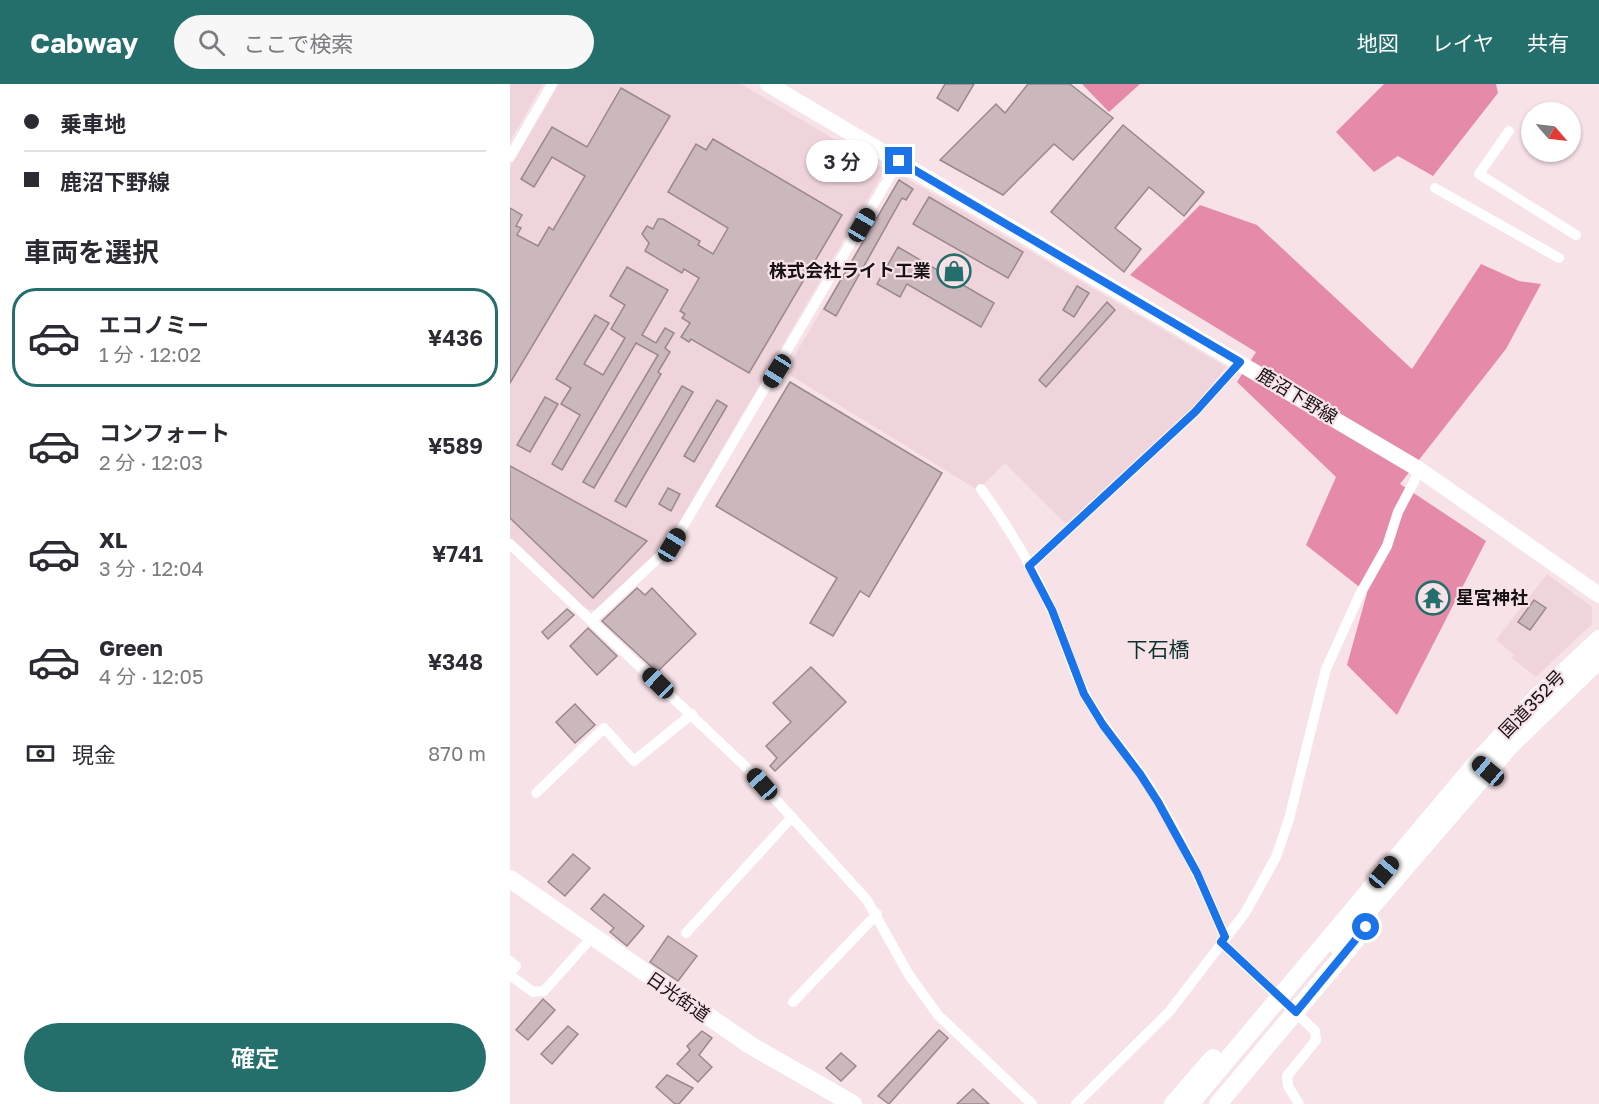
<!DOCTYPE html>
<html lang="ja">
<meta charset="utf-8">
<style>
body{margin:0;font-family:"Golos Text","Noto Sans JP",sans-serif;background:#f7f7f7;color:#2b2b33;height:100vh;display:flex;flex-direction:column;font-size:22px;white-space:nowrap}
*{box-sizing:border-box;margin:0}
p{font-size:20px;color:#7c7c81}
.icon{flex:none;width:33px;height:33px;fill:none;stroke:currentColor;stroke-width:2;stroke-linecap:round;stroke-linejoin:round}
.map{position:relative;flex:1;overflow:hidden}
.side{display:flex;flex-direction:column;background:#fff;width:510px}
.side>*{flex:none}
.top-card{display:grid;align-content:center;height:132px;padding:0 24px;background:#fff}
.needle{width:39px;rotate:118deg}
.controls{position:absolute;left:1011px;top:18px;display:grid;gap:12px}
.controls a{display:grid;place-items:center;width:60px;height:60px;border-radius:50%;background:#fff;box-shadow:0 2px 4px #0004;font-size:30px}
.end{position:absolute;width:27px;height:27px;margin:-14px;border:8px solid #1a73e8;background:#fff;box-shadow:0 0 0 3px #fff}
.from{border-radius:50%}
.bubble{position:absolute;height:42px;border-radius:21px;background:#fff;box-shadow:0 2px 4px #0004;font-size:20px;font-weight:600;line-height:42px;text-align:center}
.car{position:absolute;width:18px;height:36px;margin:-18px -9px;border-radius:8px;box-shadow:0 0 4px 2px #0007;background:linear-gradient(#222 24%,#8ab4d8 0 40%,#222 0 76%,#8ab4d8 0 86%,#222 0)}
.top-card b{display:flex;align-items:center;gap:21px;height:57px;font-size:22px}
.top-card b+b{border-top:2px solid #e1e1e2}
.top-card i{width:15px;height:15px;background:#2b2b33}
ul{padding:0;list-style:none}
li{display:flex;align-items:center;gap:18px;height:99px;margin:0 12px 9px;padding:0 12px;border:3px solid transparent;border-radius:24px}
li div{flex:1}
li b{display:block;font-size:22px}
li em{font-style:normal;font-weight:600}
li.active{border-color:#246f6b}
li>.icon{width:54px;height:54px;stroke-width:1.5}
h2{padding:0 24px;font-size:27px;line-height:72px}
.pay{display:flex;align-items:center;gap:15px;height:66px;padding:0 24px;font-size:22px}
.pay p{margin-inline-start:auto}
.cta{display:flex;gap:12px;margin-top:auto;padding:12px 24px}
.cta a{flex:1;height:69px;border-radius:36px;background:#246f6b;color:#fff;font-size:24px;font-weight:600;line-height:69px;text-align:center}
header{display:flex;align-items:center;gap:36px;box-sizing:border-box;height:84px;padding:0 30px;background:#246f6b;color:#fff}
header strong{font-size:28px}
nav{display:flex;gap:33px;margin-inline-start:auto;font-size:21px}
.search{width:420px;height:54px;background:#f7f7f7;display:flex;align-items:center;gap:15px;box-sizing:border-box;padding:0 21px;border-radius:33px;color:#7c7c81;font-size:22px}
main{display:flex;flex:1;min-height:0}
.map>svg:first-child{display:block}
.built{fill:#f0d4db}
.forest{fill:#e58ba9}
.building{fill:#cbb8bd;stroke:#9a888d;stroke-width:1.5}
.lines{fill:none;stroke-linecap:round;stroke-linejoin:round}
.street{stroke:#fff;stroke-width:10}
.primary{stroke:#fff;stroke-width:16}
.highway{stroke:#fff;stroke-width:18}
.route{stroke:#1a73e8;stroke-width:8}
.labels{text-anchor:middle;stroke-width:4.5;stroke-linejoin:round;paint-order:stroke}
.poi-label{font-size:18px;font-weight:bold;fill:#181214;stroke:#f7e2e8;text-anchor:end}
.street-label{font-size:18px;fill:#181214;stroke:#f7e2e8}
.quarter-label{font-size:21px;fill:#0c302e;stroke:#f7e2e8}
</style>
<header>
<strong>Cabway</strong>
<div class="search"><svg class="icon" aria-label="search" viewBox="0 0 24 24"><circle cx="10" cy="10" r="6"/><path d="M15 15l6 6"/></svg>ここで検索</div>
<nav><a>地図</a><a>レイヤ</a><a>共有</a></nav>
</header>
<main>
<section class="side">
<div class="top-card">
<b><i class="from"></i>乗車地</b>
<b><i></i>鹿沼下野線</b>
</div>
<h2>車両を選択</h2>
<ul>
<li class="active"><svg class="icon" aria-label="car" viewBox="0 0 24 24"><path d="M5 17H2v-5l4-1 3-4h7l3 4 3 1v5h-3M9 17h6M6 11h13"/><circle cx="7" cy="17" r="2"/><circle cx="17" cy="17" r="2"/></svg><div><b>エコノミー</b><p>1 分 · 12:02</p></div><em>¥436</em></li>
<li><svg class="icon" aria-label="car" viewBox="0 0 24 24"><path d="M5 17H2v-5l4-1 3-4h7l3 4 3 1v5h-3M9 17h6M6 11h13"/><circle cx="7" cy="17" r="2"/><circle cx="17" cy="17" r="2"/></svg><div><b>コンフォート</b><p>2 分 · 12:03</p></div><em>¥589</em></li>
<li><svg class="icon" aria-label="car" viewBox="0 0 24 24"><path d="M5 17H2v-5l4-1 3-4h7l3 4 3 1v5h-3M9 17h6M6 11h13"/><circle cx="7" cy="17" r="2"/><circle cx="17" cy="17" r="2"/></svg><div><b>XL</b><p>3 分 · 12:04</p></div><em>¥741</em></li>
<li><svg class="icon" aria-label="car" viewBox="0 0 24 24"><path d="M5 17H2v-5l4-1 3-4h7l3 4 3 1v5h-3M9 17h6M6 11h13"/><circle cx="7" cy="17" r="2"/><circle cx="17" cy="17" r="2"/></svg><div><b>Green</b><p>4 分 · 12:05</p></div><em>¥348</em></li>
</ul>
<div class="pay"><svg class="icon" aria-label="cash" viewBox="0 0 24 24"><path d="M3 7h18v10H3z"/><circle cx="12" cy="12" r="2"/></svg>現金<p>870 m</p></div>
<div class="cta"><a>確定</a></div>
</section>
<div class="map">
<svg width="1089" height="1020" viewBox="0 0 1089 1020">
<rect width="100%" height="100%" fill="#f7e2e8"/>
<g class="built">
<path d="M0 0H33L0 57Z"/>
<path d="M49 0H231L375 85 157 460 85 526 76 525 0 454V83Z"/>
<path d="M391 91 716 283 682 325 556 440 495 379 468 406 275 288Z"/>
<path d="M1037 490 1082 523V540L1026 593 1002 574 1004 571 986 556Z"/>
</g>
<g class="forest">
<path d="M572 0H630L599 28Z"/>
<path d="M874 0H986L988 9 923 92 888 72 864 88 826 48Z"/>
<path d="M690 121 747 141 902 285 971 180 1009 197 1031 200 996 265 890 400 976 457 887 631 837 581 857 509 796 461 826 393 727 298 746 268 620 191Z"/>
</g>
<g class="building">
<path d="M435 0H464L448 27 427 14Z"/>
<path d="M518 0H560L603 34 563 76 544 60 493 111 430 76 486 20 495 29Z"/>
<path d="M111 4 160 32 0 299V124L12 131 6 142 11 144 7 151 28 162 39 143 43 146 75 92 42 73 24 103 11 95 42 43 77 63Z"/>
<path d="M613 41 694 108 674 132 639 103 605 144 631 165 614 188 541 128Z"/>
<path d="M203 55 332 131 239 289 181 255 179 258 171 253 180 239 172 234 175 230 170 227 189 194 174 185 172 189 135 167 139 159 132 150 137 142 143 145 148 135H153L190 157 188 161 203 170 218 144 158 108 186 60 196 66Z"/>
<path d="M389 96 403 105 396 116 392 114 326 232 314 225Z"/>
<path d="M419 113 513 168 498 194 403 140Z"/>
<path d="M388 163 484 219 471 243 397 200 390 213 367 200Z"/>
<path d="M117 183 158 206 132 251 146 259 155 244 164 249 155 264 160 268 148 288 151 290 84 404 73 398 148 271 126 259 52 386 42 380 70 331 51 320 61 304 46 295 85 231 99 239 74 280 93 291 115 254 101 245 115 221 100 212Z"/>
<path d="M567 202 579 209 564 233 553 226Z"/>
<path d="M597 218 605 226 536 303 529 296Z"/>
<path d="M280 298 432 389 359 513 350 507 323 552 300 539 327 494 206 422Z"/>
<path d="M172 302 183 308 116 423 105 417Z"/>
<path d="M35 313 48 320 20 368 7 361Z"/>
<path d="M207 316 217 322 184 378 174 372Z"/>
<path d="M0 382 137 457 83 514 0 434Z"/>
<path d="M158 404 170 410 161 427 149 420Z"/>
<path d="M127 504 135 511 142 504 186 550 147 588 92 537Z"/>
<path d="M1024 516 1036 524 1020 546 1008 538Z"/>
<path d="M57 525 64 531 38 555 32 548Z"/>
<path d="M78 544 107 572 87 591 60 562Z"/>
<path d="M301 583 336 618 265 687 260 682 267 674 256 662 281 638 263 619Z"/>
<path d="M65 620 85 641 65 659 46 638Z"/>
<path d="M63 770 80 784 55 812 38 798Z"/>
<path d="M94 810 134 842 117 862 100 848 104 844 81 825Z"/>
<path d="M158 852 187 872 168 897 140 878Z"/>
<path d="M33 915 45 926 18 956 6 946Z"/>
<path d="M58 942 68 950 42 980 31 970Z"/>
<path d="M429 946 438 954 379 1020 368 1012Z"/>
<path d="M192 947 202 954 189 971 202 983 188 998 167 980 180 966 177 962Z"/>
<path d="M331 969 346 982 331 997 316 984Z"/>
<path d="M157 991 183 1004 169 1020H165L146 1003Z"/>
<path d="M463 1005 479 1020H447Z"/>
</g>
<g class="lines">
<g class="street">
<path d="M999 47 969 90 1066 151"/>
<path d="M0 73 42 0"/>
<path d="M925 104 1049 174"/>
<path d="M471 405C499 443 523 484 542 527 555 555 561 585 576 612 591 641 613 664 631 690 666 741 691 797 715 853"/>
<path d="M0 460 237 684 357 816 399 891 428 931 522 1020"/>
<path d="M519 482 685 328 730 278"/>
<path d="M82 536 162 461 389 77"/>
<path d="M26 709 94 644 124 677 182 630"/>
<path d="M176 849 282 733"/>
<path d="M711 858 805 947 806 956 777 992 778 1002 789 1020"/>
<path d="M0 877 6 882 0 888"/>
<path d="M0 891 23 908 34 907 83 852"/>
<path d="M283 918 367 830"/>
<path d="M566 1020 659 928 735 829 766 773 779 735 816 585 849 512 877 462 888 428 910 386"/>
</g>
<path class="primary" d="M258 0 910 386 1089 511"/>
<g class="highway">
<path d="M0 795 240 961 343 1020"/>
<path d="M828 862 1000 662 1089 576"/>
<path d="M663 1020 703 974"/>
<path d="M680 1020 967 678 1026 614 1089 555"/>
<path d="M708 1020 845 857"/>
</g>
</g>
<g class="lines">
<path class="route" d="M389 77 730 278 685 328 519 482 542 526 574 610 593 641 630 690 648 718 687 789 715 853 711 858 786 928 856 843"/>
</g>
<defs>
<symbol id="shop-ring" viewBox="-11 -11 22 22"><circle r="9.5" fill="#f7e2e8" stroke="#246f6b" stroke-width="1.5"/><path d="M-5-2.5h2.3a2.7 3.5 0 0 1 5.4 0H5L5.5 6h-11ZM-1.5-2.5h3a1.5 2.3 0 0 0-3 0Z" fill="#246f6b"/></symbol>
<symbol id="temple-ring" viewBox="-11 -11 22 22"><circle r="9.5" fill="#f7e2e8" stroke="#246f6b" stroke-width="1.5"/><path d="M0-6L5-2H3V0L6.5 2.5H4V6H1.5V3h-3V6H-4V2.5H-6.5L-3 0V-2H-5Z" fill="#246f6b"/></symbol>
</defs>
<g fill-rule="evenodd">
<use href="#shop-ring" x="425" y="168" width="38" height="38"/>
<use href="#temple-ring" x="904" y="495" width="38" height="38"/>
</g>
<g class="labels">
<g class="poi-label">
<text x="421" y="193">株式会社ライト工業</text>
<text x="946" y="520" text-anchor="start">星宮神社</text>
</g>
<g class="street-label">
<text transform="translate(787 312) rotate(31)" y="6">鹿沼下野線</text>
<text transform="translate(1022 620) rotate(-46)" y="6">国道352号</text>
<text transform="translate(168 913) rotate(35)" y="6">日光街道</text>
</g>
<g class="quarter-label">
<text x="648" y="573">下石橋</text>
</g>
</g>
</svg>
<div class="controls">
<a><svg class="needle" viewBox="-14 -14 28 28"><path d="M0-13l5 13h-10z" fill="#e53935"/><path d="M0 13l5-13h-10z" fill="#7c7c81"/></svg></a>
</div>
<i class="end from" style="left:856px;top:843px"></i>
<i class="end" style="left:389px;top:77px"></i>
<div class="bubble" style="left:296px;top:56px;width:72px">3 分</div>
<i class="car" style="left:352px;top:141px;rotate:30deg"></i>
<i class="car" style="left:267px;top:287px;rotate:212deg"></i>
<i class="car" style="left:162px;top:461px;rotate:31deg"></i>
<i class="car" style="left:148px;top:599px;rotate:314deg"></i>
<i class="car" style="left:978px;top:687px;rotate:310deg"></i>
<i class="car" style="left:252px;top:700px;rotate:318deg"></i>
<i class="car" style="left:874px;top:788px;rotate:40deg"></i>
</div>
</main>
